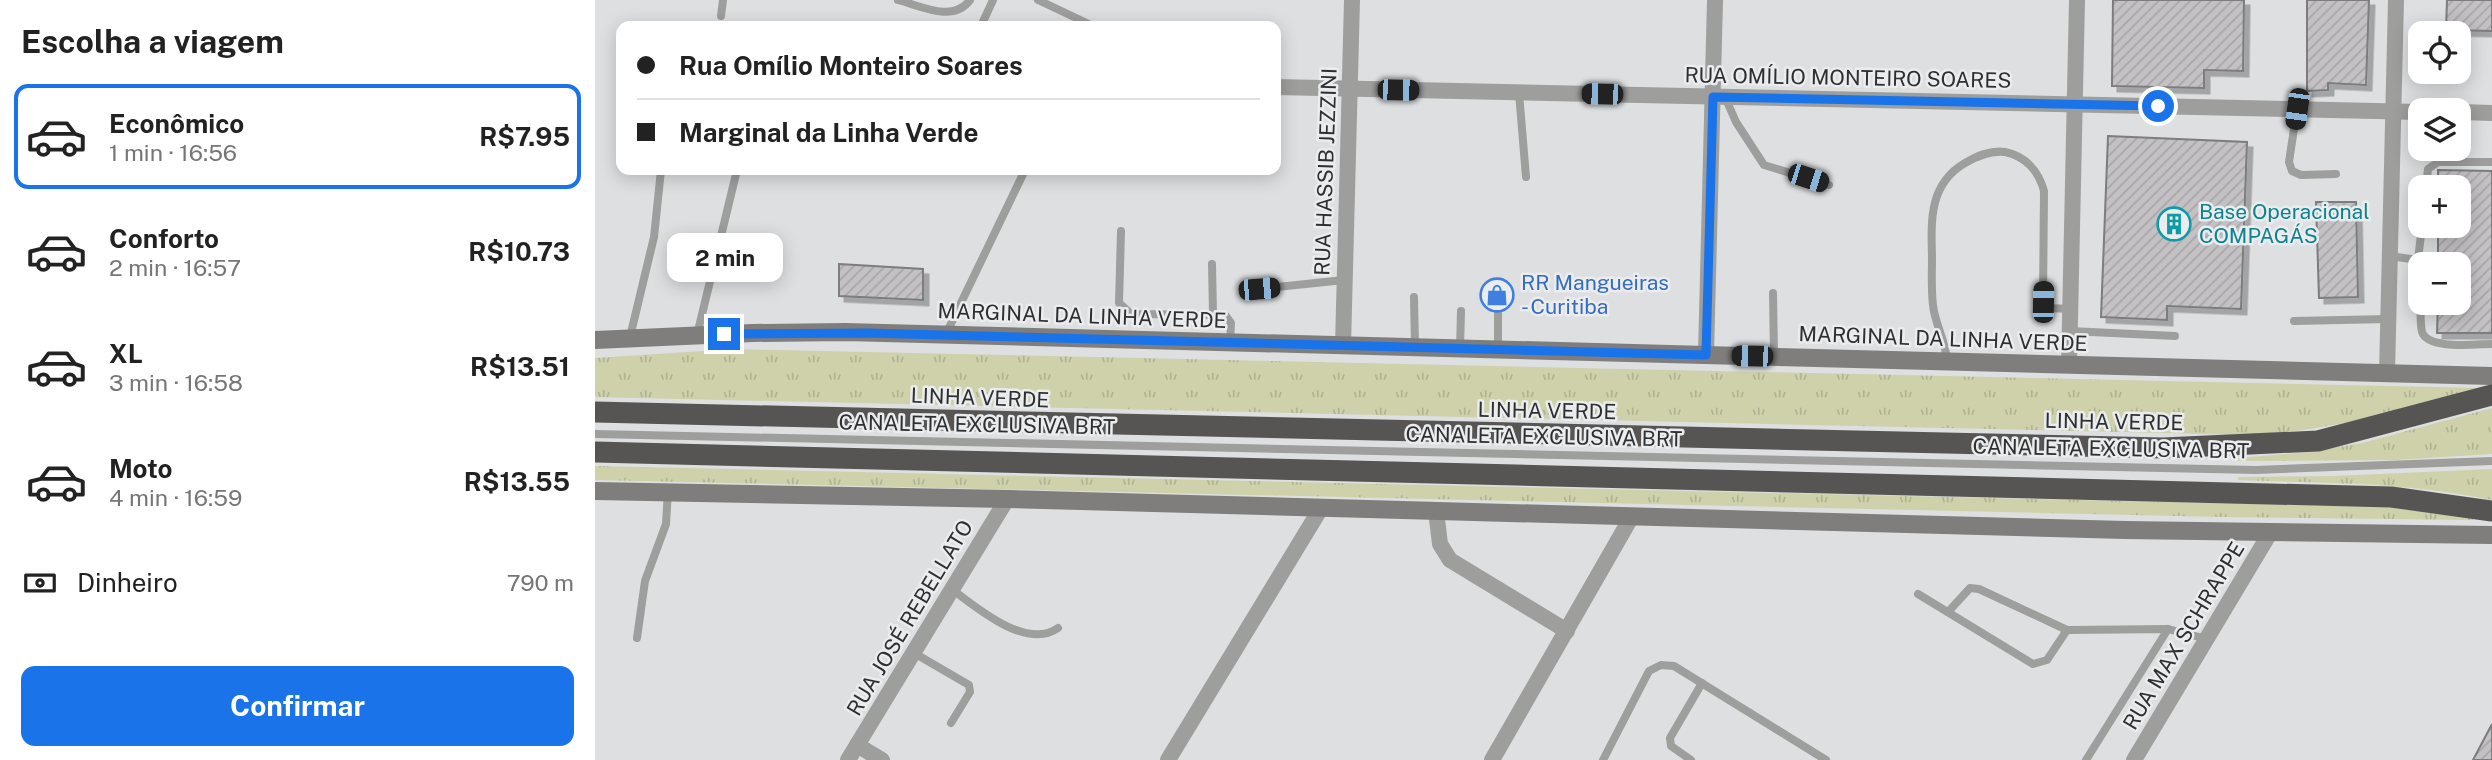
<!DOCTYPE html>
<html lang="pt">
<meta charset="utf-8">
<style>
body{margin:0;font-family:"Public Sans",sans-serif;background:#f6f6f6;color:#222;height:100vh;display:flex;flex-direction:column;font-size:26px;white-space:nowrap}
*{box-sizing:border-box;margin:0}
p{font-size:23px;color:#767676}
.icon{flex:none;width:38px;height:38px;fill:none;stroke:currentColor;stroke-width:2;stroke-linecap:round;stroke-linejoin:round}
.map{position:relative;flex:1;overflow:hidden}
.drawer{display:flex;flex-direction:column;background:#fff;width:595px}
.drawer>*{flex:none}
.guide{position:absolute;left:21px;top:21px;width:665px;height:154px;border-radius:14px;box-shadow:0 4px 18px #0003;display:grid;align-content:center;height:154px;padding:0 21px;background:#fff}
.tools{position:absolute;left:1813px;top:21px;display:grid;gap:14px}
.tools a{display:grid;place-items:center;width:63px;height:63px;border-radius:14px;background:#fff;box-shadow:0 4px 18px #0003;font-size:35px}
.end{position:absolute;width:32px;height:32px;margin:-16px;border:9px solid #1a73e8;background:#fff;box-shadow:0 0 0 4px #fff}
.from{border-radius:50%}
.bubble{position:absolute;height:49px;border-radius:14px;background:#fff;box-shadow:0 4px 18px #0003;font-size:23px;font-weight:700;line-height:49px;text-align:center}
.car{position:absolute;width:21px;height:42px;margin:-21px -10px;border-radius:9px;box-shadow:0 0 5px 2px #0007;background:linear-gradient(#222 24%,#8ab4d8 0 40%,#222 0 76%,#8ab4d8 0 86%,#222 0)}
.guide b{display:flex;align-items:center;gap:24px;height:66px;font-size:26px}
.guide b+b{border-top:2px solid #e0e0e0}
.guide i{width:18px;height:18px;background:#222}
ul{padding:0;list-style:none}
li{display:flex;align-items:center;gap:21px;height:105px;margin:0 14px 10px;padding:0 7px;border:4px solid transparent;border-radius:14px}
li div{flex:1}
li b{display:block;font-size:26px}
li em{font-style:normal;font-weight:700}
li.selected{border-color:#1a73e8}
li>.icon{width:63px;height:63px;stroke-width:1.5}
h2{padding:0 21px;font-size:32px;line-height:84px}
.pay{display:flex;align-items:center;gap:18px;height:77px;padding:0 21px;font-size:26px}
.pay p{margin-inline-start:auto}
.primary-button{display:flex;gap:14px;margin-top:auto;padding:14px 21px}
.primary-button a{flex:1;height:80px;border-radius:14px;background:#1a73e8;color:#fff;font-size:28px;font-weight:700;line-height:80px;text-align:center}
main{display:flex;flex:1;min-height:0}
.map>svg:first-child{display:block}
.grass{fill:url(#grass-tufts)}
.building{fill:url(#building-hatch);stroke:#7d7c7e;stroke-width:2;filter:url(#shadow)}
.lines{fill:none;stroke-linecap:round;stroke-linejoin:round}
.lane{stroke:#9e9e9d;stroke-width:8}
.street{stroke:#9e9e9d;stroke-width:16}
.secondary{stroke:#7f7e7d;stroke-width:18}
.highway{stroke:#565553;stroke-width:21}
.route{stroke:#1a73e8;stroke-width:9}
.labels{text-anchor:middle;stroke-width:5;stroke-linejoin:round;paint-order:stroke}
.street-label{font-size:21px;fill:#2e2f30;stroke:#eaecee}
.culture-label{font-size:21px;fill:#0d838f;stroke:#eaecee;text-anchor:start}
.shop-label{font-size:21px;fill:#366cbe;stroke:#eaecee;text-anchor:start}
</style>
<main>
<section class="drawer">
<h2>Escolha a viagem</h2>
<ul>
<li class="selected"><svg class="icon" aria-label="car" viewBox="0 0 24 24"><path d="M5 17H2v-5l4-1 3-4h7l3 4 3 1v5h-3M9 17h6M6 11h13"/><circle cx="7" cy="17" r="2"/><circle cx="17" cy="17" r="2"/></svg><div><b>Econômico</b><p>1 min · 16:56</p></div><em>R$7.95</em></li>
<li><svg class="icon" aria-label="car" viewBox="0 0 24 24"><path d="M5 17H2v-5l4-1 3-4h7l3 4 3 1v5h-3M9 17h6M6 11h13"/><circle cx="7" cy="17" r="2"/><circle cx="17" cy="17" r="2"/></svg><div><b>Conforto</b><p>2 min · 16:57</p></div><em>R$10.73</em></li>
<li><svg class="icon" aria-label="car" viewBox="0 0 24 24"><path d="M5 17H2v-5l4-1 3-4h7l3 4 3 1v5h-3M9 17h6M6 11h13"/><circle cx="7" cy="17" r="2"/><circle cx="17" cy="17" r="2"/></svg><div><b>XL</b><p>3 min · 16:58</p></div><em>R$13.51</em></li>
<li><svg class="icon" aria-label="car" viewBox="0 0 24 24"><path d="M5 17H2v-5l4-1 3-4h7l3 4 3 1v5h-3M9 17h6M6 11h13"/><circle cx="7" cy="17" r="2"/><circle cx="17" cy="17" r="2"/></svg><div><b>Moto</b><p>4 min · 16:59</p></div><em>R$13.55</em></li>
</ul>
<div class="pay"><svg class="icon" aria-label="cash" viewBox="0 0 24 24"><path d="M3 7h18v10H3z"/><circle cx="12" cy="12" r="2"/></svg>Dinheiro<p>790 m</p></div>
<div class="primary-button"><a>Confirmar</a></div>
</section>
<div class="map">
<svg width="1897" height="760" viewBox="0 0 1897 760">
<defs>
<pattern id="grass-tufts" width="24" height="20" patternUnits="userSpaceOnUse" patternTransform="scale(1.75)"><rect width="24" height="20" fill="#ced1aa"/><path d="M3 7l-1-3M5 7V3M7 7l1-3M15 17l-1-3M17 17v-4M19 17l1-3" fill="none" stroke="#b1b493"/></pattern>
<pattern id="building-hatch" width="6" height="6" patternUnits="userSpaceOnUse" patternTransform="scale(1.75)"><rect width="6" height="6" fill="#c3c1c4"/><path d="M-1 1l2-2M0 6l6-6M5 7l2-2" fill="none" stroke="#a8a6a9"/></pattern>
<filter id="shadow"><feDropShadow dx="5.5" dy="5.5" stdDeviation="0" flood-color="#0004"/></filter>
</defs>
<rect width="100%" height="100%" fill="#dddfe1"/>
<g class="grass">
<path d="M139 349 1883 388 1773 419 1709 430 1655 435 0 397V358Z"/>
<path d="M1897 408V454L1800 460 1643 461V458L1714 452 1767 443Z"/>
<path d="M0 466 1791 507 1878 518V520L1626 517 0 480Z"/>
<path d="M1897 469V500C1813 482 1728 483 1643 480V477L1739 476Z"/>
</g>
<g class="building">
<path d="M1518 0H1649L1648 71 1609 70V88L1517 86Z"/>
<path d="M1712 0H1774L1771 85 1733 83V90L1712 91Z"/>
<path d="M1852 0H1897V31L1851 30Z"/>
<path d="M1513 136 1652 142 1646 309 1572 306V320L1506 317Z"/>
<path d="M1843 170 1897 171V333H1842L1843 303H1864V264H1843V226H1864V187H1843Z"/>
<path d="M1721 202H1761L1763 297 1724 298Z"/>
<path d="M244 264 328 269V300L244 296Z"/>
<path d="M1897 724V760H1878Z"/>
</g>
<g class="lines">
<g class="lane">
<path d="M303 0C326 6 358 23 375 0"/>
<path d="M443 0 498 26"/>
<path d="M126 16 128 0"/>
<path d="M386 26 398 0"/>
<path d="M924 93 931 177"/>
<path d="M1130 97 1141 122 1169 165 1234 185"/>
<path d="M1702 109 1694 162 1697 171 1706 175 1741 174"/>
<path d="M1831 187 1833 169 1843 162H1897"/>
<path d="M526 231 524 303 536 314 630 315 636 323 635 343"/>
<path d="M1795 256 1823 260"/>
<path d="M617 264 618 314"/>
<path d="M664 289 749 280"/>
<path d="M1178 293 1179 357"/>
<path d="M819 297 820 348"/>
<path d="M1825 301 1823 260 1827 226"/>
<path d="M1825 303C1826 312 1825 323 1827 332 1833 350 1881 344 1897 344"/>
<path d="M903 308V350"/>
<path d="M1699 321 1793 319"/>
<path d="M1475 331 1580 336"/>
<path d="M351 334 430 170"/>
<path d="M102 335 142 170"/>
<path d="M35 337 59 237 66 170"/>
<path d="M865 349 866 311"/>
<path d="M1352 361C1351 341 1340 325 1338 305 1336 289 1337 273 1337 257 1336 220 1334 184 1370 163 1382 156 1395 150 1410 152 1431 156 1444 172 1449 191L1448 302 1454 308 1475 309"/>
<path d="M0 434 1661 470 1897 461"/>
<path d="M358 590C383 609 432 650 463 628"/>
<path d="M1323 594 1438 664 1452 660 1472 630"/>
<path d="M1353 612 1375 588 1384 589 1472 630 1573 629 1612 639"/>
<path d="M42 638 50 581 71 524 73 491"/>
<path d="M319 653 374 685 375 692 356 723"/>
<path d="M1008 760 1054 671 1066 665 1079 666 1231 760"/>
<path d="M1096 760 1076 746 1075 738 1107 683"/>
<path d="M1491 760 1573 629"/>
</g>
<g class="street">
<path d="M681 87 1825 112"/>
<path d="M1864 112 1897 113"/>
<path d="M748 346 757 0"/>
<path d="M1111 355 1120 0"/>
<path d="M1474 365 1482 0"/>
<path d="M1792 373 1801 0"/>
<path d="M841 511 845 544 855 560 972 631"/>
<path d="M262 745 287 760"/>
<path d="M253 760 412 499"/>
<path d="M573 760 726 508"/>
<path d="M897 760 1037 516"/>
<path d="M1539 760 1675 533"/>
</g>
<g class="secondary">
<path d="M0 340 157 333 251 332 1897 376"/>
<path d="M0 491 412 499 1530 530 1897 535"/>
</g>
<g class="highway">
<path d="M0 412 1568 448 1723 441 1897 395"/>
<path d="M0 452 1796 497 1897 511"/>
</g>
</g>
<g class="lines">
<path class="route" d="M129 334 273 333 1111 355 1118 97 1563 106"/>
</g>
<defs>
<symbol id="building-ring" viewBox="-11 -11 22 22"><circle r="9.5" fill="#eaecee" stroke="#0f9aa8" stroke-width="1.5"/><path d="M-4-6H4V6H1V3H-1V6H-4ZM-2.5-4.3h1.7v1.8h-1.7ZM.8-4.3h1.7v1.8H.8ZM-2.5-1h1.7V.8h-1.7ZM.8-1h1.7V.8H.8Z" fill="#0f9aa8"/></symbol>
<symbol id="shop-ring" viewBox="-11 -11 22 22"><circle r="9.5" fill="#eaecee" stroke="#3f7fe0" stroke-width="1.5"/><path d="M-5-2.5h2.3a2.7 3.5 0 0 1 5.4 0H5L5.5 6h-11ZM-1.5-2.5h3a1.5 2.3 0 0 0-3 0Z" fill="#3f7fe0"/></symbol>
</defs>
<g fill-rule="evenodd">
<use href="#building-ring" x="1560" y="205" width="38" height="38"/>
<use href="#shop-ring" x="883" y="276" width="38" height="38"/>
</g>
<g class="labels">
<g class="street-label">
<text transform="translate(1253 78) rotate(1)" y="7">RUA OMÍLIO MONTEIRO SOARES</text>
<text transform="translate(731 172) rotate(-88)" y="7">RUA HASSIB JEZZINI</text>
<text transform="translate(487 316) rotate(2)" y="7">MARGINAL DA LINHA VERDE</text>
<text transform="translate(1348 339) rotate(2)" y="7">MARGINAL DA LINHA VERDE</text>
<text transform="translate(385 398) rotate(2)" y="7">LINHA VERDE</text>
<text transform="translate(952 411) rotate(1)" y="7">LINHA VERDE</text>
<text transform="translate(1519 422) rotate(1)" y="7">LINHA VERDE</text>
<text transform="translate(382 425) rotate(1)" y="7">CANALETA EXCLUSIVA BRT</text>
<text transform="translate(949 437) rotate(1)" y="7">CANALETA EXCLUSIVA BRT</text>
<text transform="translate(1516 449) rotate(1)" y="7">CANALETA EXCLUSIVA BRT</text>
<text transform="translate(315 618) rotate(-59)" y="7">RUA JOSÉ REBELLATO</text>
<text transform="translate(1589 636) rotate(-59)" y="7">RUA MAX SCHRAPPE</text>
</g>
<g class="culture-label">
<text x="1604" y="219">Base Operacional<tspan x="1604" dy="24">COMPAGÁS</tspan></text>
</g>
<g class="shop-label">
<text x="926" y="290">RR Mangueiras<tspan x="926" dy="24">- Curitiba</tspan></text>
</g>
</g>
</svg>
<div class="tools">
<a><svg class="icon" aria-label="locate" viewBox="0 0 24 24"><circle cx="12" cy="12" r="6"/><path d="M12 2v4M12 18v4M2 12h4M18 12h4"/></svg></a>
<a><svg class="icon" aria-label="layers" viewBox="0 0 24 24"><path d="M12 4l9 5-9 5-9-5zM3 14l9 5 9-5"/></svg></a>
<a>+</a>
<a>−</a>
</div>
<i class="end from" style="left:1563px;top:106px"></i>
<i class="end" style="left:129px;top:334px"></i>
<div class="bubble" style="left:72px;top:233px;width:116px">2 min</div>
<i class="car" style="left:803px;top:90px;rotate:91deg"></i>
<i class="car" style="left:1007px;top:94px;rotate:271deg"></i>
<i class="car" style="left:1702px;top:109px;rotate:188deg"></i>
<i class="car" style="left:1213px;top:178px;rotate:108deg"></i>
<i class="car" style="left:664px;top:289px;rotate:85deg"></i>
<i class="car" style="left:1448px;top:302px;rotate:1deg"></i>
<i class="car" style="left:1157px;top:356px;rotate:271deg"></i>
<div class="guide">
<b><i class="from"></i>Rua Omílio Monteiro Soares</b>
<b><i></i>Marginal da Linha Verde</b>
</div>
</div>
</main>
